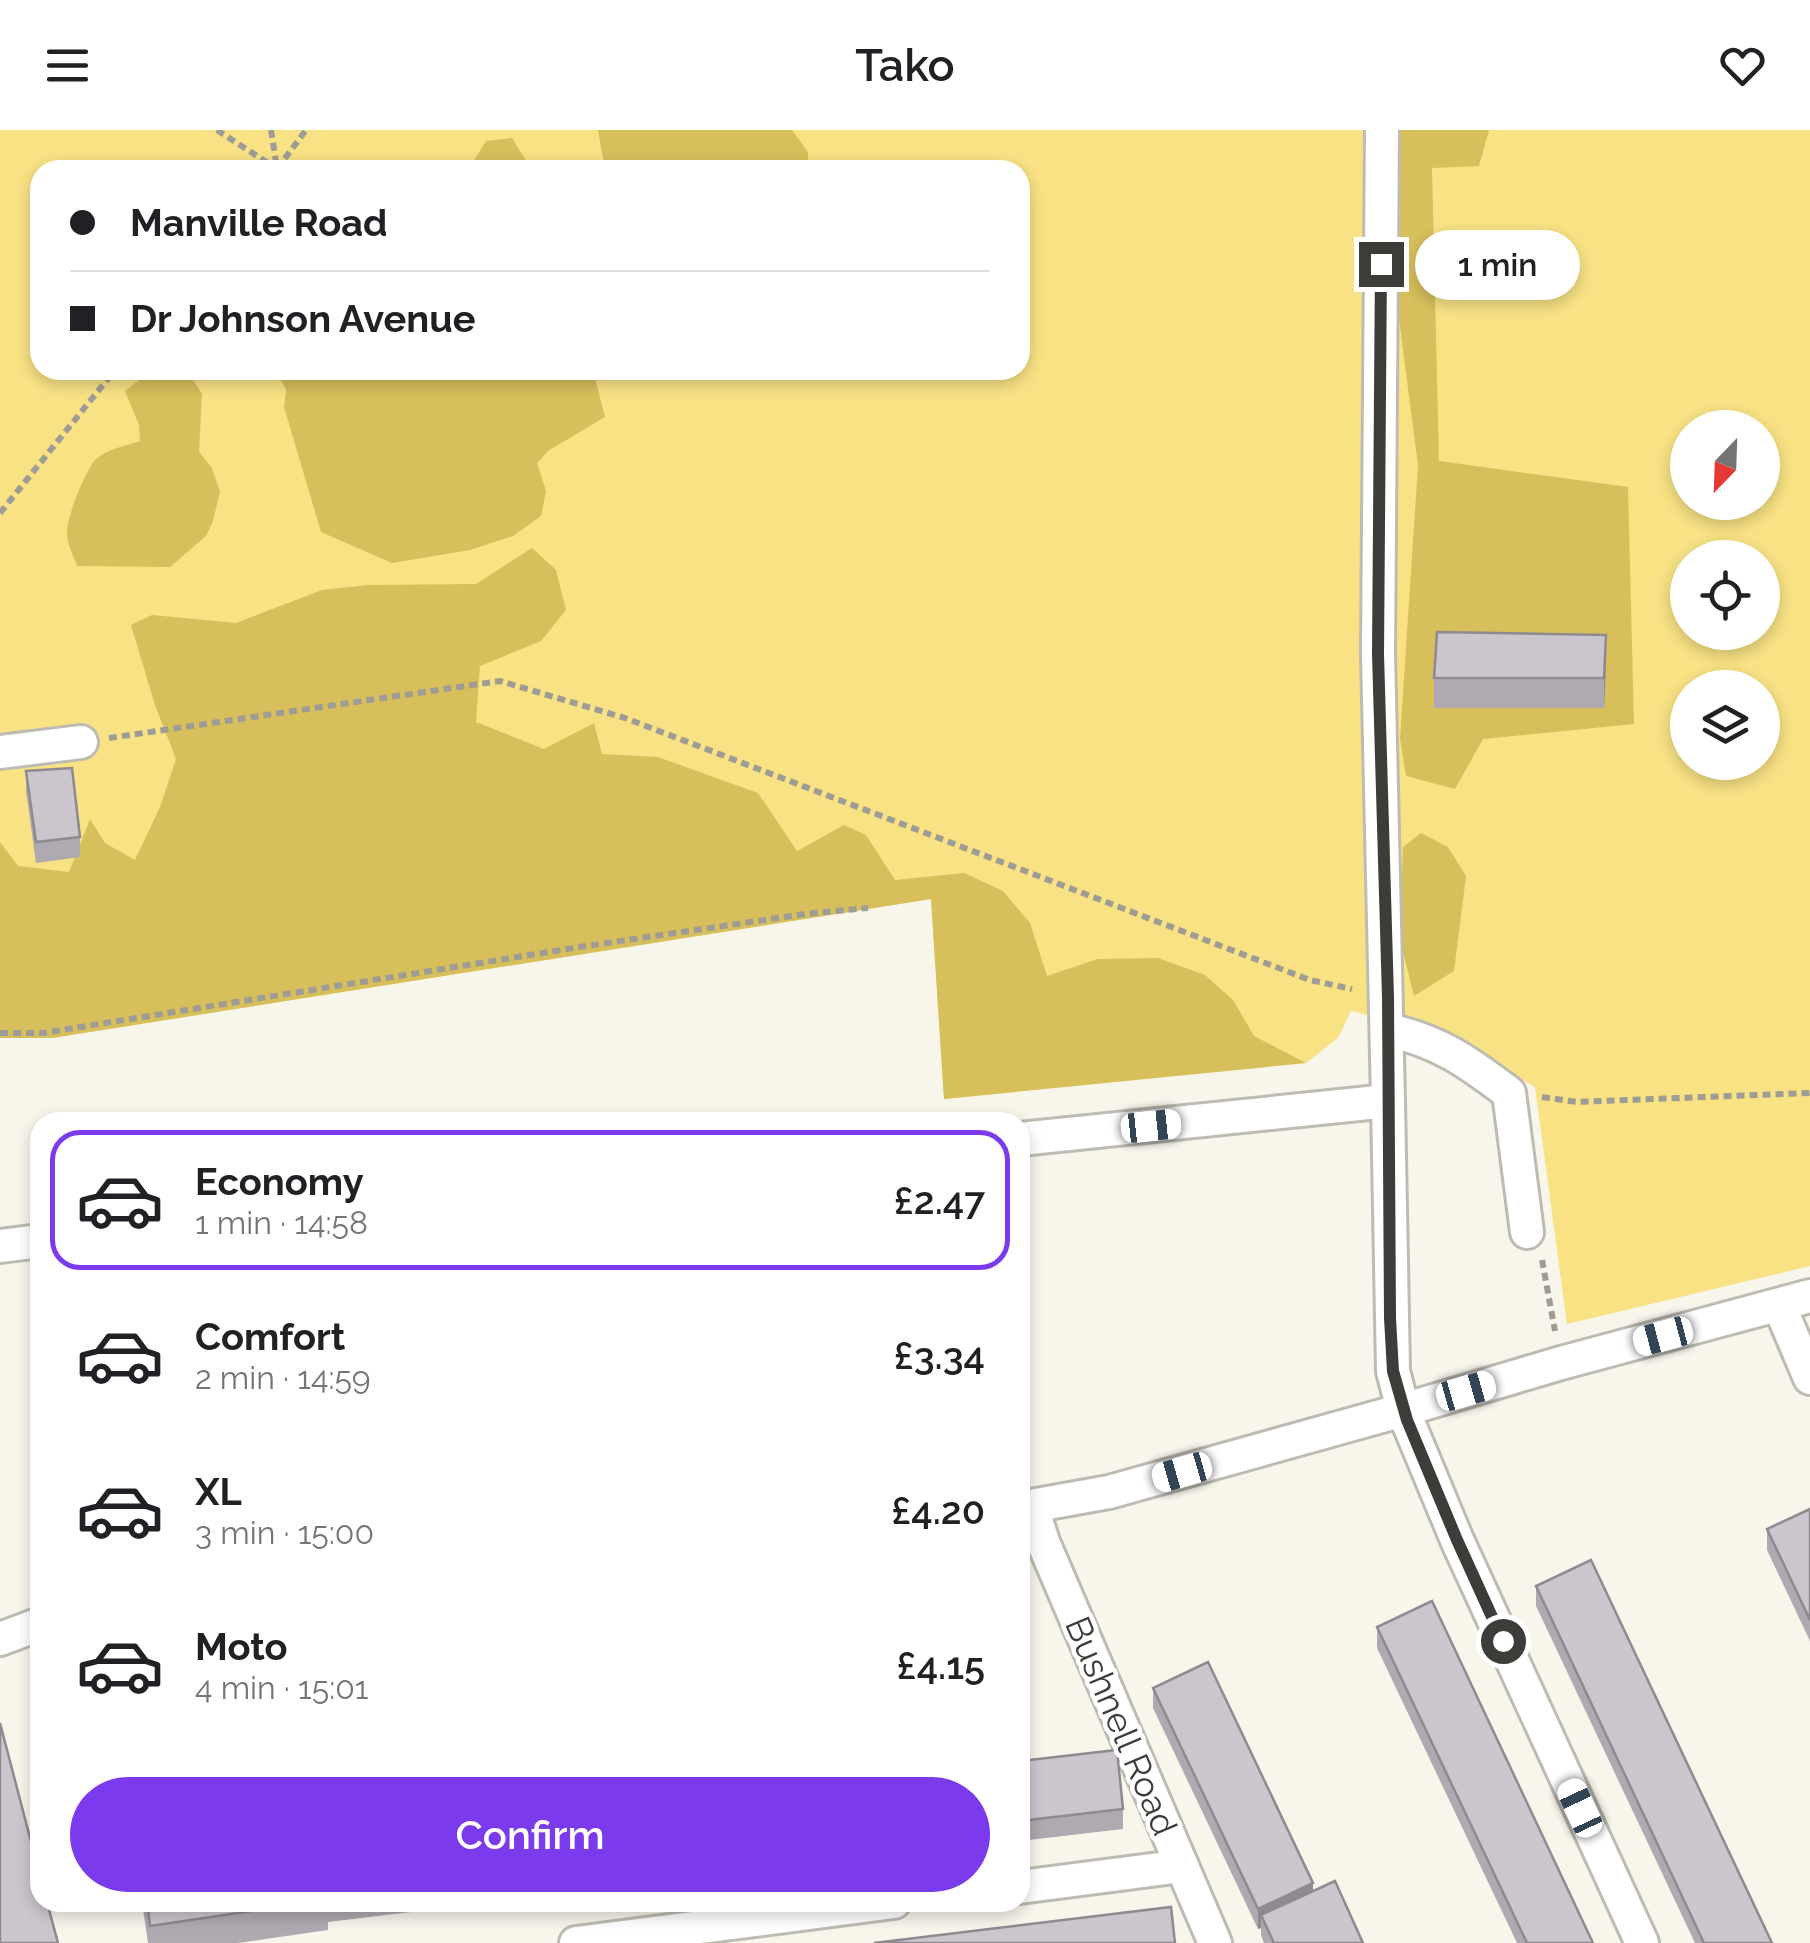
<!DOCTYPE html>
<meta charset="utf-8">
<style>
body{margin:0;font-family:Raleway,sans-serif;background:#f6f6f6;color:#202124;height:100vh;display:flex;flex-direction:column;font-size:38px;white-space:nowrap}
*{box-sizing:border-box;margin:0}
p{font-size:32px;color:#757577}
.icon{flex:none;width:55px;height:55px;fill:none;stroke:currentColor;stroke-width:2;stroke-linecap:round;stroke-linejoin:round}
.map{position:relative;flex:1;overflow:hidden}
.panel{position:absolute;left:30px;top:982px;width:1000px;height:800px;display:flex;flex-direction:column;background:#fff;border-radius:30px;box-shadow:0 5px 15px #0003}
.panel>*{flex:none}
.banner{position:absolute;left:30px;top:30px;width:1000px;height:220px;border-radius:30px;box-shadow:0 5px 15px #0003;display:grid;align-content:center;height:220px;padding:0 40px;background:#fff}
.needle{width:65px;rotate:203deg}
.fabs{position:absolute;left:1670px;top:280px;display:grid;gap:20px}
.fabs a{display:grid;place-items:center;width:110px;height:110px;border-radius:50%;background:#fff;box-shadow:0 5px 15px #0003;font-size:50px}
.end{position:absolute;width:45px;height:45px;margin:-22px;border:12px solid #3d3c38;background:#fff;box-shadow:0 0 0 5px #fff}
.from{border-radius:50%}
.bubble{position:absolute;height:70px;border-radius:35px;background:#fff;box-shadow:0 5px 15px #0003;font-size:32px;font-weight:600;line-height:70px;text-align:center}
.car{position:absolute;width:30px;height:60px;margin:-30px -15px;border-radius:12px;box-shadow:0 0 8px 2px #0007;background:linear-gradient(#fff 24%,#345 0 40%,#fff 0 76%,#345 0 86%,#fff 0)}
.banner b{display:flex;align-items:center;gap:35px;height:95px;font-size:38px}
.banner b+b{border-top:2px solid #e0e0e0}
.banner i{width:25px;height:25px;background:#202124}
ul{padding:18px 0 0;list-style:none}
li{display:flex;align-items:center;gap:30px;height:140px;margin:0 20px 15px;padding:0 20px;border:5px solid transparent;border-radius:30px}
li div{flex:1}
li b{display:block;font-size:38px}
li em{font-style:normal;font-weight:600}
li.selected{border-color:#7c3aed}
li>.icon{width:90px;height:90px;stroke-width:1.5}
.button{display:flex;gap:20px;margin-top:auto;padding:20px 40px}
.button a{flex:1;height:115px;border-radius:60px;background:#7c3aed;color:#fff;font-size:40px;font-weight:600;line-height:115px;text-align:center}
header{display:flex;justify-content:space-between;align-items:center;height:130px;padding:0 40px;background:#fff;font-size:45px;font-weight:600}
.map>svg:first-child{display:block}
.green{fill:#f8e284;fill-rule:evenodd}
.forest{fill:#d7bf5b}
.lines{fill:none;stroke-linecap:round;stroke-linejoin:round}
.minor-casing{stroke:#bebcb2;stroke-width:38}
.path{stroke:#9e9c95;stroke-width:6;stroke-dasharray:8 5;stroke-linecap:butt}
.minor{stroke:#fff;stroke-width:32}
.wall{fill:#afa9b1}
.shaded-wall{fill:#8e8a90}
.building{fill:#cbc5ce;stroke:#8e8a90;stroke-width:2.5}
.route{stroke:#3d3c38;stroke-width:12}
.labels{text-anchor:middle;stroke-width:9;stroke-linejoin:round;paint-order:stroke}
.street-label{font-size:35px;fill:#3d3c38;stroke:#fff}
</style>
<header><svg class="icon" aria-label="menu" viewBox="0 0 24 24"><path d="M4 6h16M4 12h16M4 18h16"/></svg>Tako<svg class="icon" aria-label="heart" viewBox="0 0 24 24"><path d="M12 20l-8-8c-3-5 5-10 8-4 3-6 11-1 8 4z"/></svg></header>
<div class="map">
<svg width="1810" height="1813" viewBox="0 0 1810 1813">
<rect width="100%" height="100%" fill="#f8f5eb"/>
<path class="green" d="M0 0H1810V1136L1567 1194 1535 957 1445 904 1351 881 1338 908 1306 933 944 969 931 769 52 908H0ZM40 40H1020V240H40ZM1688 298H1762V372H1688ZM1688 428H1762V502H1688ZM1688 558H1762V632H1688Z"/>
<g class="forest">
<path d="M598 0H792L808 22V40H605Z"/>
<path d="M1399 0H1489L1479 36 1432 38 1439 331 1628 357 1634 594 1483 609 1455 659 1406 646 1400 609 1418 335 1399 189Z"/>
<path d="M512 8 532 40H468L486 11Z"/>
<path d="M161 240H187L202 264 199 322 212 338 220 362 213 391 206 406 170 437 77 436C74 427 68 416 67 406 65 390 85 342 95 330 106 319 126 316 140 311L139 295 125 261 142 248Z"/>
<path d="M276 240H593L605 287 548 321 537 333 546 361 541 386 513 406 470 420 392 433 321 402 284 277 286 260Z"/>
<path d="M532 418 556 440 566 480 541 511 480 536 476 592 544 619 594 593 602 624 658 627 758 663 797 721 844 695 866 705 895 750 964 743 1003 761 1030 793 1047 846 1098 829 1158 828 1205 845 1233 870 1254 906 1306 933 944 969 931 769 52 908H0V712L18 736 69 742 90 689 105 713 135 730 160 677 176 629 155 575 131 495 152 485 236 493 322 460 368 455 476 454Z"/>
<path d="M1421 703 1448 717 1466 746 1454 841 1414 866 1400 810 1403 717Z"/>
</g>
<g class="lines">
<defs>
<g id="minor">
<path d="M1382 0 1378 523 1388 971"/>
<path d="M0 622 81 612"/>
<path d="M1388 900C1439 911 1468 932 1509 963L1527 1102"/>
<path d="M1020 1009 1388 971 1393 1241 1403 1280 1457 1410 1642 1813"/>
<path d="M0 1116 40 1111"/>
<path d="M1779 1175 1810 1248"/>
<path d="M1032 1377 1043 1412 1215 1813"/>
<path d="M1020 1378 1109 1362 1403 1280 1561 1233 1810 1166"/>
<path d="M0 1509 40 1494"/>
<path d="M1020 1757 1182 1736"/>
<path d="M576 1813 894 1772"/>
</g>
</defs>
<use href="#minor" class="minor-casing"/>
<g class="path">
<path d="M217 0 277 39"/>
<path d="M271 0 277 38"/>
<path d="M277 39 306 0"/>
<path d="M0 383 115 240"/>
<path d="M109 608 500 551 625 588 1310 850 1352 859"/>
<path d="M0 903H43L586 816 805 784 868 778"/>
<path d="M1542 967 1577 972 1810 963"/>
<path d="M1542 1130 1555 1201"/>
</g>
<use href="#minor" class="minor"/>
</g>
<g class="wall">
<path d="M1606 535 1604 578H1434V548Z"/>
<path d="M26 641 80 707V727L36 733 26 661Z"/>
<path d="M1810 1379V1511L1767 1420V1399Z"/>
<path d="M1536 1456 1772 1813H1695L1536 1476Z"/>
<path d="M1377 1497 1593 1813H1517L1377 1518Z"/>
<path d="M1153 1558 1313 1761 1363 1813H1264L1261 1805V1798L1258 1799 1153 1578Z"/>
<path d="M1020 1631 1123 1679V1699L1020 1711Z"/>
<path d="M142 1772H494L328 1792V1800L238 1813H148Z"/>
</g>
<g class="shaded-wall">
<path d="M1606 505V535L1604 578V548Z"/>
<path d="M1313 1753V1773L1261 1785V1798L1258 1799V1779Z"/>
</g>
<g class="building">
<path d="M1437 502 1606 505 1604 548H1434Z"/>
<path d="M72 638 80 707 36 712 26 641Z"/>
<path d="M1810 1379V1490L1767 1399Z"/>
<path d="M1591 1430 1772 1813H1704L1536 1456Z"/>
<path d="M1432 1471 1593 1813H1527L1377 1497Z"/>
<path d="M1208 1532 1313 1753 1258 1779 1153 1558Z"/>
<path d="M0 1593 40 1746V1772H47L58 1813H0Z"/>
<path d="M1117 1620 1123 1679 1020 1691V1631Z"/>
<path d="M1335 1751 1363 1813H1274L1261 1785Z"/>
<path d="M147 1772H312L150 1796Z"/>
<path d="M1171 1777 1175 1813H874Z"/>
</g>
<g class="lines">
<path class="route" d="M1381 134 1378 524 1388 867 1390 1188 1393 1241 1407 1290 1457 1410 1503 1511"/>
</g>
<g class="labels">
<g class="street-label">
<text transform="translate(1121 1596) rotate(67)" y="12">Bushnell Road</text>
</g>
</g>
</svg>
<div class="fabs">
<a><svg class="needle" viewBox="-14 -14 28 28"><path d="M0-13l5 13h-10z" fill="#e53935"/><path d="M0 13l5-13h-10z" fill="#757577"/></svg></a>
<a><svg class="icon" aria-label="locate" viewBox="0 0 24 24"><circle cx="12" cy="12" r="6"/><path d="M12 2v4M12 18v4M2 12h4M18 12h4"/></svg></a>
<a><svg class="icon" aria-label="layers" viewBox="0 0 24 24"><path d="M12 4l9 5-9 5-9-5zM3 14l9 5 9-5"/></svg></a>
</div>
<i class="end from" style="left:1503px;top:1511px"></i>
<i class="end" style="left:1381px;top:134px"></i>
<div class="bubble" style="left:1415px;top:100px;width:165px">1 min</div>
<i class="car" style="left:1151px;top:996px;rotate:84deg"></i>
<i class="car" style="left:1663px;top:1206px;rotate:255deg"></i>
<i class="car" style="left:1466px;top:1261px;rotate:74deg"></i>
<i class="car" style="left:1182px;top:1342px;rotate:254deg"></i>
<i class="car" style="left:1580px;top:1678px;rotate:335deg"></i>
<div class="banner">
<b><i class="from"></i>Manville Road</b>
<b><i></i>Dr Johnson Avenue</b>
</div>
<section class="panel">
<ul>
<li class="selected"><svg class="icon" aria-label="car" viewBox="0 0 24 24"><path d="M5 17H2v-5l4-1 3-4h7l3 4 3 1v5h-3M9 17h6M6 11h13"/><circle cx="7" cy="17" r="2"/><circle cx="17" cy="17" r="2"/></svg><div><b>Economy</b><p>1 min · 14:58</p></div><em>£2.47</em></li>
<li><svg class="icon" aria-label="car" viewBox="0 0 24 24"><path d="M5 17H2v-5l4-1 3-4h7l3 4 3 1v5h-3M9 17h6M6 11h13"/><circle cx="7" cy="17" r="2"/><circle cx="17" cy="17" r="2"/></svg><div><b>Comfort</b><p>2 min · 14:59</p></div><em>£3.34</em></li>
<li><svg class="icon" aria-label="car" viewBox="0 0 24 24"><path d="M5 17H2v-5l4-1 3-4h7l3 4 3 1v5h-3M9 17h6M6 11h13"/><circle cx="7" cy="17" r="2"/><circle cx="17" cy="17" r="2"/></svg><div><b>XL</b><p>3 min · 15:00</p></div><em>£4.20</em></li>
<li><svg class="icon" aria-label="car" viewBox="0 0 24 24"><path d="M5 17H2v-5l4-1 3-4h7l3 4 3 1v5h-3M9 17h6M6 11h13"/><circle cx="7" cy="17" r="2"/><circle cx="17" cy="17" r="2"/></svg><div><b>Moto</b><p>4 min · 15:01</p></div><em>£4.15</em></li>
</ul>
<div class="button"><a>Confirm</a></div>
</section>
</div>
